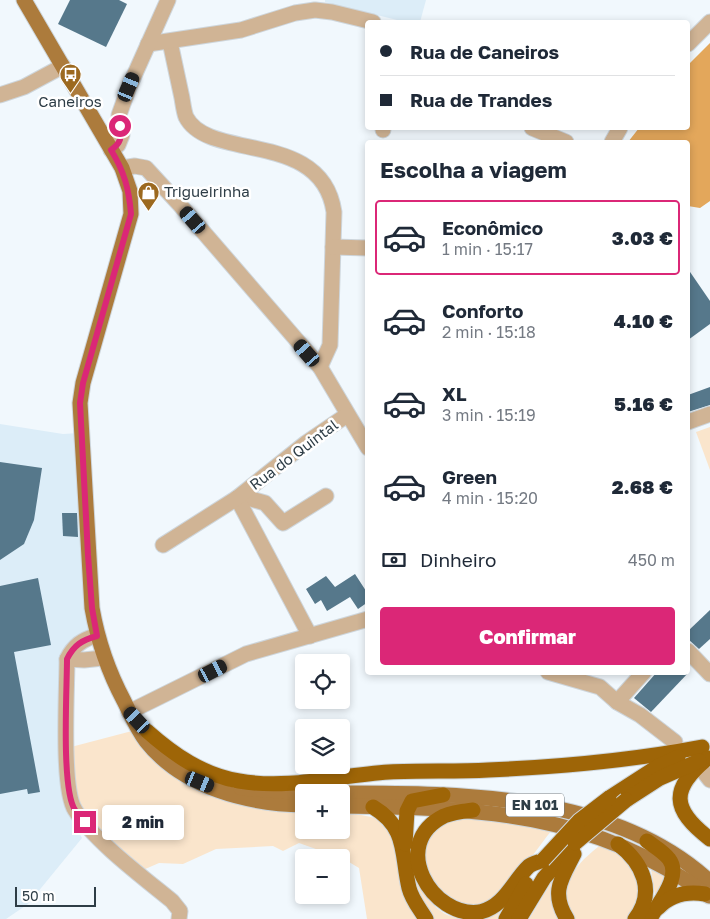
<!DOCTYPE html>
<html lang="pt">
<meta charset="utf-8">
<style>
body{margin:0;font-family:"Golos Text",sans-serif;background:#f6f6f7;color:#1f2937;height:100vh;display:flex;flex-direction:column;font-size:19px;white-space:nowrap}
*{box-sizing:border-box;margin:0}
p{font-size:16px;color:#747a83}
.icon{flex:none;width:28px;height:28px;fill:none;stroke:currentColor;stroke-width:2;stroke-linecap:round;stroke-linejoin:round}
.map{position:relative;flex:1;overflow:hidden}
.side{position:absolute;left:365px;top:140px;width:325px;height:535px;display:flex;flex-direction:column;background:#fff;border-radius:5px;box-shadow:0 2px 8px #0003}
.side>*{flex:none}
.banner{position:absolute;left:365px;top:20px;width:325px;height:110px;border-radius:5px;box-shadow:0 2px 8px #0003;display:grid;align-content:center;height:110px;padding:0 15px;background:#fff}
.tools{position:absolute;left:295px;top:654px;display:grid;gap:10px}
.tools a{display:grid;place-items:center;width:55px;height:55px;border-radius:5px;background:#fff;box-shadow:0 2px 8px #0003;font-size:25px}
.scale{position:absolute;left:15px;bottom:12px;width:81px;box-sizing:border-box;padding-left:5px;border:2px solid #2e3d46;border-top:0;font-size:14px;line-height:18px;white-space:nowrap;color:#2e3d46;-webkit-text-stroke:4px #fff;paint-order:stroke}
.end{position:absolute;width:22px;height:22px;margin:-11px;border:6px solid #db2777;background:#fff;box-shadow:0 0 0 2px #fff}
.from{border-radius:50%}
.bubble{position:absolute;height:35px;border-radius:5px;background:#fff;box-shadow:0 2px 8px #0003;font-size:16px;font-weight:800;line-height:35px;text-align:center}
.car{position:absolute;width:15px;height:30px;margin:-15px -8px;border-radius:6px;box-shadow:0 0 4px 1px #0007;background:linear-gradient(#222 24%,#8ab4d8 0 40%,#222 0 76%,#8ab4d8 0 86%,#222 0)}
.banner b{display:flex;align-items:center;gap:18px;height:48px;font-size:19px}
.banner b+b{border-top:1px solid #e0e1e3}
.banner i{width:12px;height:12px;background:#1f2937}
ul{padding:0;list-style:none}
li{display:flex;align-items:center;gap:15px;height:75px;margin:0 10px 8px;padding:0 5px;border:2px solid transparent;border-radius:5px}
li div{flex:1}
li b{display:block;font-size:19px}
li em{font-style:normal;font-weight:800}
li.active{border-color:#db2777}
li>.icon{width:45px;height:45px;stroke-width:1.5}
h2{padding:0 15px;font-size:22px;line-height:60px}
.pay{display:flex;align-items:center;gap:12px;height:55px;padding:0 15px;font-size:19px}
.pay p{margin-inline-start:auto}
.cta{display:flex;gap:10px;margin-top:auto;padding:10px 15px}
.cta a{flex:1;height:58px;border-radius:5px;background:#db2777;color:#fff;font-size:20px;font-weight:800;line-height:58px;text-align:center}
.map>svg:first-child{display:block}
.built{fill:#dcedf8}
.green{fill:#fae5cc}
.forest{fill:#e3a75b}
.building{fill:#56788b}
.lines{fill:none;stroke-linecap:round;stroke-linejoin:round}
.minor-casing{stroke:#ced6dc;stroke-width:17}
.major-casing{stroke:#ced6dc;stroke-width:17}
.highway-casing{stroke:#ced6dc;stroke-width:17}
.minor{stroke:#d0b495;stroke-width:15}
.major{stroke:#ac7b3c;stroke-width:15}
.highway{stroke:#9e6507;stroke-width:15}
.highway-bridge-casing{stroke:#ced6dc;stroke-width:17;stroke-linecap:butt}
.highway-bridge{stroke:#9e6507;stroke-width:15}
.route{stroke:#db2777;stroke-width:6}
.labels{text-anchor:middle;stroke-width:5;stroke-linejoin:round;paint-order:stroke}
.shield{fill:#fff;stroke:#6d777e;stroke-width:1}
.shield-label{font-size:14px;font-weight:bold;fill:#2e3d46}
.poi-label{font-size:15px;fill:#2e3d46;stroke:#fff}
.street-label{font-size:15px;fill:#2e3d46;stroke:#fff}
</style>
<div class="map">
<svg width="710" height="919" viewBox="0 0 710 919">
<rect width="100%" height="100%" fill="#f1f8fd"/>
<g class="built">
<path d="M325 0H426L420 22H405L325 2Z"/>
<path d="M0 424 63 434 79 433 94 629 73 647 66 748 61 785 63 803 82 838 28 904 6 919H0Z"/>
</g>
<g class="green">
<path d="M710 427V470L696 432Z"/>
<path d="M132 731 304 809V830H341V811L376 818 395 840 419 919H367L359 868 344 859 299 843 283 851 273 846 216 849 183 864 159 863 143 870 97 830 78 808 71 747Z"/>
<path d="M459 816 552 830C534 852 511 889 486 903 450 919 404 859 435 829 441 824 452 820 459 816Z"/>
<path d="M602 844C632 854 653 894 627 919H575C553 886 577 863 602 844Z"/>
<path d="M412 867C420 889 435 918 462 918 474 918 489 912 501 909L497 919H431L416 893Z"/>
<path d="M651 869 667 877 655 895Z"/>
<path d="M552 881 560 919H529Z"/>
</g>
<path class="forest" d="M710 43V201L700 208 688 206V142H628L639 128H688V65Z"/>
<g class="building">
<path d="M70 0H119L127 4 106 47 58 24Z"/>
<path d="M688 269 710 301V324L688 340Z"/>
<path d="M710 387V405L688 412V395Z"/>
<path d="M0 462 42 468 34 520 24 544 0 560Z"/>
<path d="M62 513H77L78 537 63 536Z"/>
<path d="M355 574 368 594V602L358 609 350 597 327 611 321 600 315 604 306 589 326 576 335 587Z"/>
<path d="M38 578 51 645 14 652 40 792 28 794 27 789 0 794V586Z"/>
<path d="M710 610V639L699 649 688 639V631Z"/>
<path d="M657 672H689L651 712 634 698Z"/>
</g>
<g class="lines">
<defs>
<g id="minor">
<path d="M170 42C174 60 178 79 182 98 183 104 184 112 186 117 209 162 322 129 334 212L330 345 320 367"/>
<path d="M148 44 241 30 295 13 315 10 332 12 373 22"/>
<path d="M688 44 710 22"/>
<path d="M0 95 24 87 63 66"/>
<path d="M383 128V130"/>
<path d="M532 128 566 142"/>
<path d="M612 142 620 128"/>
<path d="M111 150 118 145 122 135 119 115 129 87 168 0"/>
<path d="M122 168 135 166 146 168 180 205 320 367 368 448"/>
<path d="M333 247 368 248"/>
<path d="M688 422 710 414"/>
<path d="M241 496 265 503 283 523 326 496"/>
<path d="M237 498 310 636"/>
<path d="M163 545 237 498 306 443 347 415"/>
<path d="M97 635C82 640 74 645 67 659 67 689 61 789 75 810 93 840 144 878 172 901L180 911 179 919"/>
<path d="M688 651 710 674"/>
<path d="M67 659 84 660 103 658"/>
<path d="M548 672 600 687 617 702 640 715 675 742"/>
<path d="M617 702 644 672"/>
<path d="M129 712 246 654 368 619"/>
<path d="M703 771 710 780"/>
</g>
<g id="major">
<path d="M24 0 122 168 130 191 131 214 83 383 80 403 92 608C98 642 108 671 124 701 131 715 137 729 146 741 183 788 248 804 304 805"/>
<path d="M241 788 304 793"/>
<path d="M341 793C462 793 616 794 710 882"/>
<path d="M341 806C480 808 592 811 709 896"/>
</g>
<g id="highway">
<path d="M147 731C174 755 203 775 239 781 290 790 339 775 389 772 422 770 455 772 488 770 557 767 634 760 702 747"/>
<path d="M708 758C670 789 671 809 710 839"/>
<path d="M609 798 657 767 678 757"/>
<path d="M626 800 660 778 699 761"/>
<path d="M373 807C408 828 401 854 409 888 412 900 420 909 426 919"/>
<path d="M473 810C464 811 453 812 444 816 388 844 432 919 480 912 505 906 513 881 529 866 533 863 539 862 543 860"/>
<path d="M647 841C655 847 664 852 669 859 682 876 659 902 651 917"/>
<path d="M405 844 407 811 412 801 443 795"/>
<path d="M618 844C643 863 656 892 635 919"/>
<path d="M658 908C671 894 687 891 705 894"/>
<path d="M506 919 526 884"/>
<path d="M519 919 544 878 575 843"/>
<path d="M567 919C550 892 562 878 574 854"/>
</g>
</defs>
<use href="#minor" class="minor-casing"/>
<use href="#major" class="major-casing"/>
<use href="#highway" class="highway-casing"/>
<use href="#minor" class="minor"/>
<use href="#major" class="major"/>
<use href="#highway" class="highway"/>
<defs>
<g id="highway-bridge">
<path d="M575 843 626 800"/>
<path d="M543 860 579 821 609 798"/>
</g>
</defs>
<use href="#highway-bridge" class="highway-bridge-casing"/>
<use href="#highway-bridge" class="highway-bridge"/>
</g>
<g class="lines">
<path class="route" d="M85 822C82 818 77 815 75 810 61 789 67 689 67 659 74 645 82 640 97 636L92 608 88 555 80 403 83 383 131 214C129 189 124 171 111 150 121 143 122 137 120 126"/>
</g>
<defs>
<symbol id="bus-pin" viewBox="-11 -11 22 30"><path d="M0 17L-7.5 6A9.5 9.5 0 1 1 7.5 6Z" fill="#9c691f" stroke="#fff"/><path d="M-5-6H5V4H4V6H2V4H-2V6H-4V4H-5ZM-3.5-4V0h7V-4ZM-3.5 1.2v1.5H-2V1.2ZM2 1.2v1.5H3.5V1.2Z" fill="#fff"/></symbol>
<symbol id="shop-pin" viewBox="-11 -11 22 30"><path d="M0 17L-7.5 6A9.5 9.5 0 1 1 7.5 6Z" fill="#9c691f" stroke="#fff"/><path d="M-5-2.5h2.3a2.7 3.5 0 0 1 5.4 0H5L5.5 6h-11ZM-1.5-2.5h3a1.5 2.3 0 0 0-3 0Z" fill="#fff"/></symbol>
</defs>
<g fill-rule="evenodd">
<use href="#bus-pin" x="58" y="62" width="25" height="34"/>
<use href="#shop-pin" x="136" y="180" width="25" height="34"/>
</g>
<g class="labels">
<rect class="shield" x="506" y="793.5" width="58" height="23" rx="4"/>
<g class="shield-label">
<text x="535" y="810">EN 101</text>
</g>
<g class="poi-label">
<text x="70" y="107">Caneiros</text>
<text x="164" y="197" text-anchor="start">Trigueirinha</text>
</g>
<g class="street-label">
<text transform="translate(294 455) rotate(-37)" y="5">Rua do Quintal</text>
</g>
</g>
</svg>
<div class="tools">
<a><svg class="icon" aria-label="locate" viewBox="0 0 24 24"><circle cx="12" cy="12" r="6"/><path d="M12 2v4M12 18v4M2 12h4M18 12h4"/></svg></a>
<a><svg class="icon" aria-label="layers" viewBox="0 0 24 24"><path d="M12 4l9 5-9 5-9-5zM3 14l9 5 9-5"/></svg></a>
<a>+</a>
<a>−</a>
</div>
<div class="scale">50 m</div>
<i class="end from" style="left:120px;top:126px"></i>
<i class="end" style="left:85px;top:822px"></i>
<div class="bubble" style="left:102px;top:805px;width:82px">2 min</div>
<i class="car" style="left:129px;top:87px;rotate:23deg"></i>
<i class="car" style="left:193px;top:220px;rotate:319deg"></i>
<i class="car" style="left:307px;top:353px;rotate:319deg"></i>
<i class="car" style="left:213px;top:671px;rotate:63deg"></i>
<i class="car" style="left:137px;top:720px;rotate:317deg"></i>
<i class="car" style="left:200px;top:782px;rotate:112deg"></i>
<div class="banner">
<b><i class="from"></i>Rua de Caneiros</b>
<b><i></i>Rua de Trandes</b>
</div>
<section class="side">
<h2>Escolha a viagem</h2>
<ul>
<li class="active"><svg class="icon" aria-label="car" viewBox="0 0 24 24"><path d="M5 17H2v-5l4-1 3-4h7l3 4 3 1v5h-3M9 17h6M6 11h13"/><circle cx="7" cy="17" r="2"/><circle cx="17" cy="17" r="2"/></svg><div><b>Econômico</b><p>1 min · 15:17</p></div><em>3.03 €</em></li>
<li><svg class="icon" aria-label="car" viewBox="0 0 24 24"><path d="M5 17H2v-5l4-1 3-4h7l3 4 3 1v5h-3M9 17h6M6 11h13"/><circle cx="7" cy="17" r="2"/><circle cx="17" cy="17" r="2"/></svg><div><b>Conforto</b><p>2 min · 15:18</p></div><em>4.10 €</em></li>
<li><svg class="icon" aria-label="car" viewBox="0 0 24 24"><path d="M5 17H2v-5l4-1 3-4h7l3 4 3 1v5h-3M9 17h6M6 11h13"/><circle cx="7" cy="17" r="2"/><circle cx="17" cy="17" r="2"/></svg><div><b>XL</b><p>3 min · 15:19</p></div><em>5.16 €</em></li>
<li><svg class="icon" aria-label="car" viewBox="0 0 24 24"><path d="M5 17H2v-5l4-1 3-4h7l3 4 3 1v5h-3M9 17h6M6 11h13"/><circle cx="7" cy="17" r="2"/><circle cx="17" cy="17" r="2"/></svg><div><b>Green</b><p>4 min · 15:20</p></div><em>2.68 €</em></li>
</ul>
<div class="pay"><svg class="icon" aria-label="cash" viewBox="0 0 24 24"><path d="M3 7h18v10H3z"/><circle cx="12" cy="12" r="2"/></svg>Dinheiro<p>450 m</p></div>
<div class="cta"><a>Confirmar</a></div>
</section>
</div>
